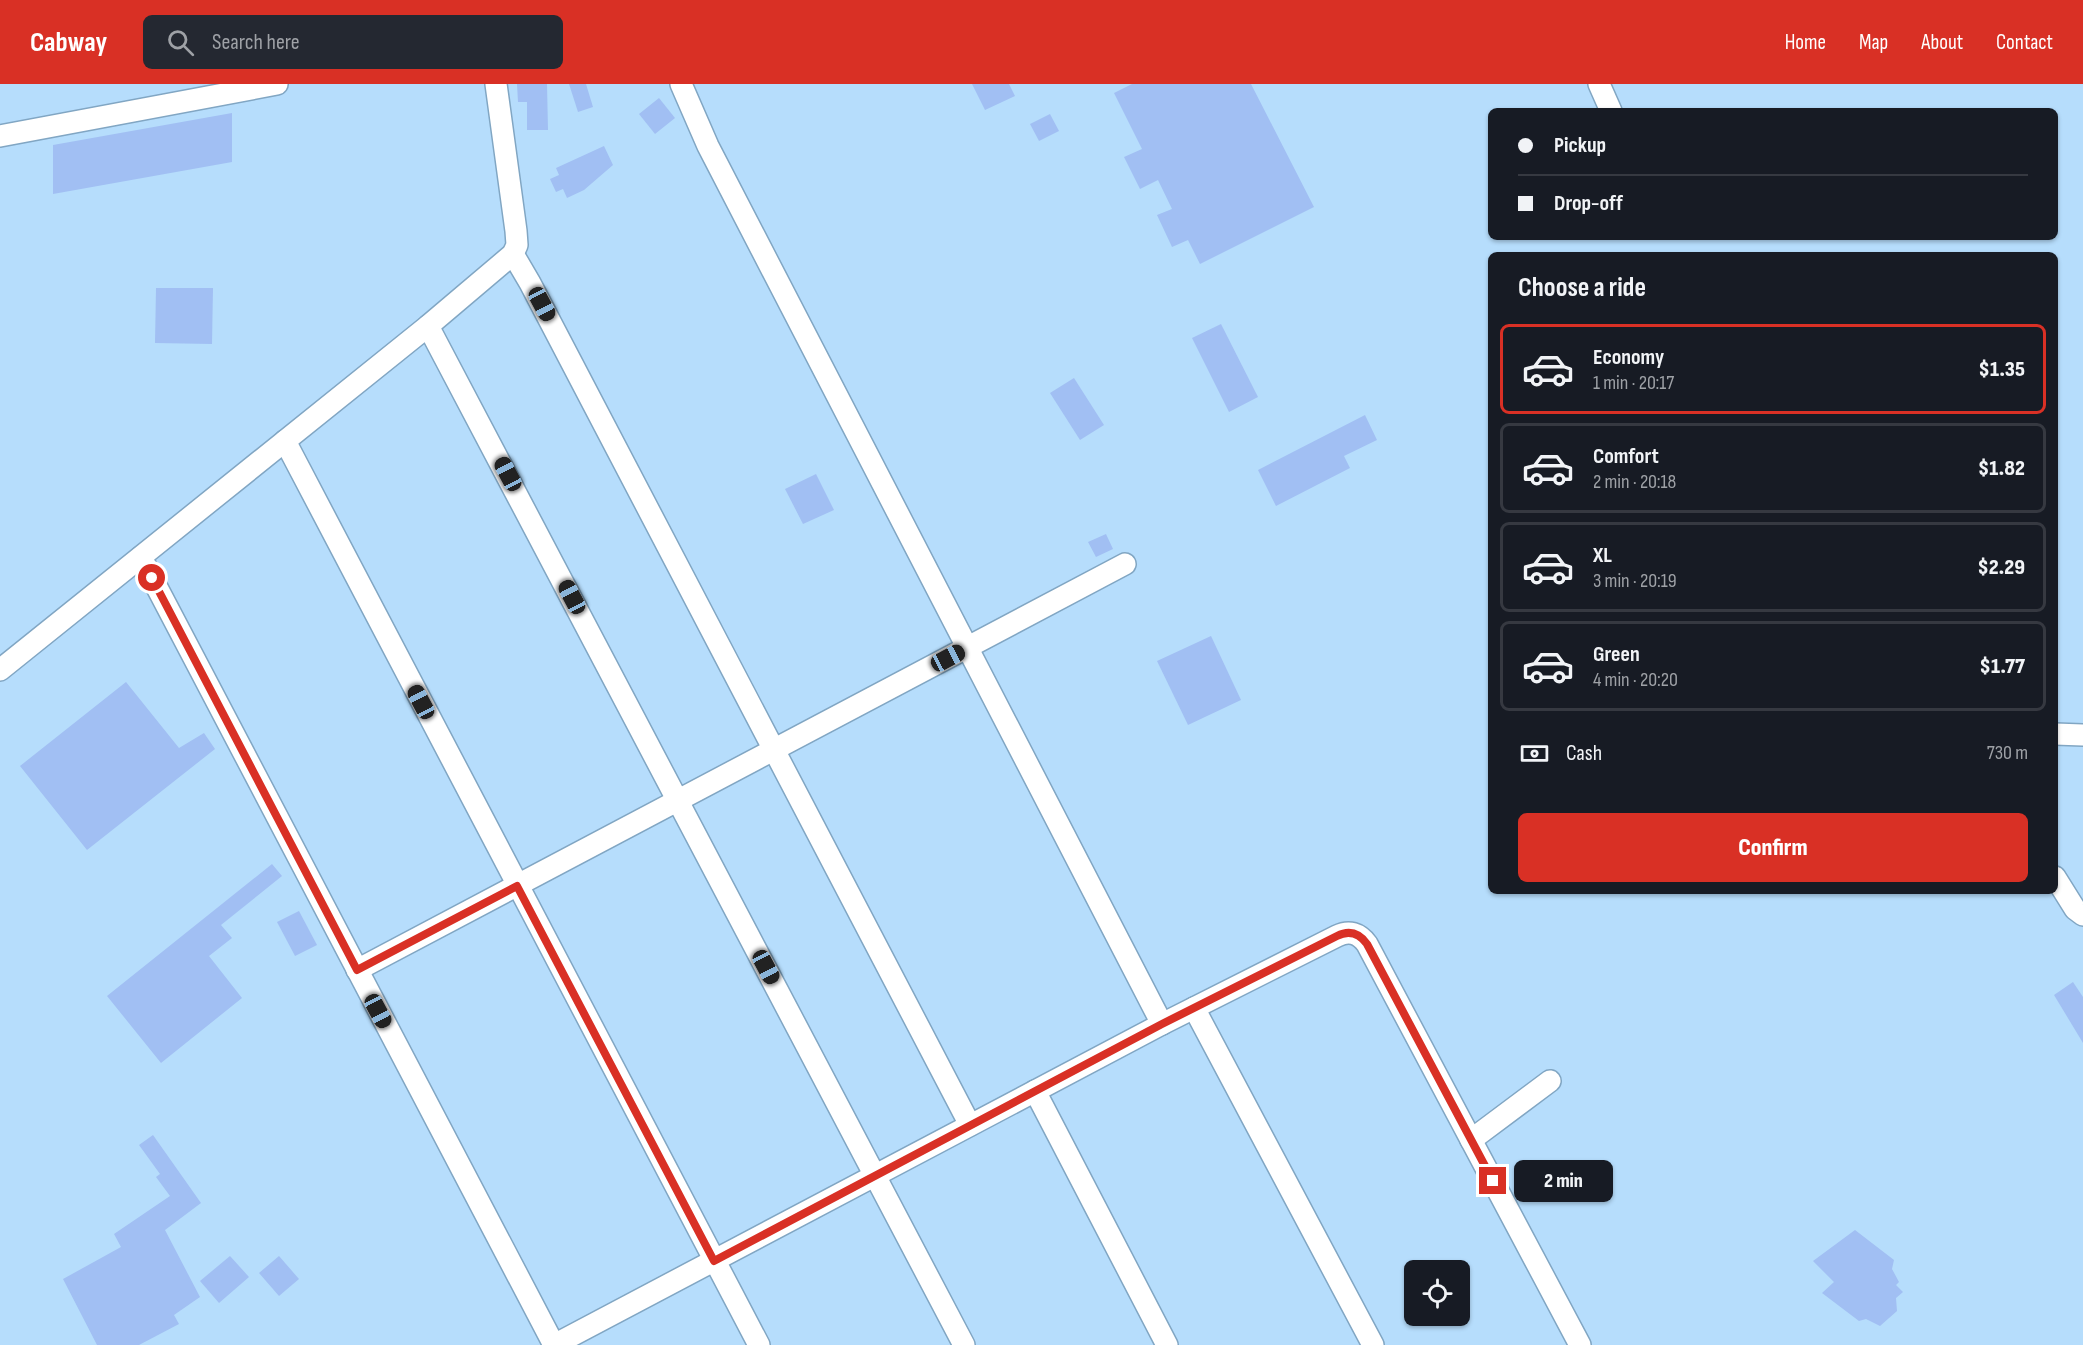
<!DOCTYPE html>
<meta charset="utf-8">
<style>
body{margin:0;font-family:"Sofia Sans Condensed",sans-serif;background:#242831;color:#f1f3f6;height:100vh;display:flex;flex-direction:column;font-size:22px;white-space:nowrap}
*{box-sizing:border-box;margin:0}
p{font-size:20px;color:#9ea1a6}
.icon{flex:none;width:33px;height:33px;fill:none;stroke:currentColor;stroke-width:2;stroke-linecap:round;stroke-linejoin:round}
.map{position:relative;flex:1;overflow:hidden}
.details{position:absolute;left:1488px;top:168px;width:570px;height:642px;display:flex;flex-direction:column;background:#171b24;border-radius:9px;box-shadow:0 2px 4px #0004}
.details>*{flex:none}
.top-card{position:absolute;left:1488px;top:24px;width:570px;height:132px;border-radius:9px;box-shadow:0 2px 4px #0004;display:grid;align-content:center;height:132px;padding:0 30px;background:#171b24}
.buttons{position:absolute;left:1404px;top:1176px;display:grid;gap:12px}
.buttons a{display:grid;place-items:center;width:66px;height:66px;border-radius:9px;background:#171b24;box-shadow:0 2px 4px #0004;font-size:30px}
.end{position:absolute;width:27px;height:27px;margin:-14px;border:8px solid #d93025;background:#fff;box-shadow:0 0 0 3px #fff}
.from{border-radius:50%}
.bubble{position:absolute;height:42px;border-radius:9px;background:#171b24;box-shadow:0 2px 4px #0004;font-size:20px;font-weight:800;line-height:42px;text-align:center}
.car{position:absolute;width:18px;height:36px;margin:-18px -9px;border-radius:8px;box-shadow:0 0 4px 2px #0007;background:linear-gradient(#222 24%,#8ab4d8 0 40%,#222 0 76%,#8ab4d8 0 86%,#222 0)}
.top-card b{display:flex;align-items:center;gap:21px;height:57px;font-size:22px}
.top-card b+b{border-top:2px solid #363941}
.top-card i{width:15px;height:15px;background:#f1f3f6}
ul{padding:0;list-style:none}
li{display:flex;align-items:center;gap:18px;height:90px;margin:0 12px 9px;padding:0 18px;border:3px solid #363941;border-radius:9px}
li div{flex:1}
li b{display:block;font-size:22px}
li em{font-style:normal;font-weight:800}
li.on{border-color:#d93025}
li>.icon{width:54px;height:54px;stroke-width:1.5}
h2{padding:0 30px;font-size:27px;line-height:72px}
.pay{display:flex;align-items:center;gap:15px;height:66px;padding:0 30px;font-size:22px}
.pay p{margin-inline-start:auto}
.cta{display:flex;gap:12px;margin-top:auto;padding:12px 30px}
.cta a{flex:1;height:69px;border-radius:9px;background:#d93025;color:#fff;font-size:24px;font-weight:800;line-height:69px;text-align:center}
header{display:flex;align-items:center;gap:36px;box-sizing:border-box;height:84px;padding:0 30px;background:#d93025;color:#fff}
header strong{font-size:28px}
nav{display:flex;gap:33px;margin-inline-start:auto;font-size:21px}
.search{width:420px;height:54px;background:#242831;display:flex;align-items:center;gap:15px;box-sizing:border-box;padding:0 21px;border-radius:9px;color:#9ea1a6;font-size:22px}
.map>svg:first-child{display:block}
.building{fill:#a1bff3}
.lines{fill:none;stroke-linecap:round;stroke-linejoin:round}
.minor-casing{stroke:#81a6c3;stroke-width:24}
.minor{stroke:#fff;stroke-width:21}
.route{stroke:#d93025;stroke-width:8}
</style>
<header>
<strong>Cabway</strong>
<div class="search"><svg class="icon" aria-label="search" viewBox="0 0 24 24"><circle cx="10" cy="10" r="6"/><path d="M15 15l6 6"/></svg>Search here</div>
<nav><a>Home</a><a>Map</a><a>About</a><a>Contact</a></nav>
</header>
<div class="map">
<svg width="2083" height="1261" viewBox="0 0 2083 1261">
<rect width="100%" height="100%" fill="#b6ddfc"/>
<g class="building">
<path d="M517 0H547L548 46H527V18H518Z"/>
<path d="M569 0H586L593 23 578 28Z"/>
<path d="M972 0H1009L1015 12 985 26Z"/>
<path d="M1132 0H1251L1314 123 1200 180 1188 156 1172 163 1157 131 1172 125 1158 96 1140 105 1124 73 1142 65 1114 9Z"/>
<path d="M659 14 675 34 655 50 639 30Z"/>
<path d="M232 29V78L53 110V61Z"/>
<path d="M1050 30 1059 47 1039 57 1030 40Z"/>
<path d="M604 62 613 81 584 106 567 114 563 105 556 108 550 95 559 91 556 84Z"/>
<path d="M156 204H213L212 260 155 259Z"/>
<path d="M1221 240 1258 313 1229 328 1192 254Z"/>
<path d="M1074 294 1104 341 1080 356 1050 309Z"/>
<path d="M1365 331 1377 356 1344 372 1350 384 1276 422 1258 386Z"/>
<path d="M816 390 834 426 803 440 785 405Z"/>
<path d="M1106 450 1113 465 1096 473 1088 458Z"/>
<path d="M1211 552 1241 616 1188 641 1157 577Z"/>
<path d="M126 598 179 664 204 649 215 665 87 766 20 682Z"/>
<path d="M272 780 282 792 221 841 232 854 209 872 242 914 161 979 107 912Z"/>
<path d="M299 827 317 861 295 872 277 838Z"/>
<path d="M2073 898 2083 913V959L2054 911Z"/>
<path d="M153 1051 201 1119 165 1146 200 1213 174 1231 179 1240 139 1261H97L63 1195 121 1163 114 1150 170 1112 156 1093 160 1090 139 1061Z"/>
<path d="M1855 1146 1894 1176 1892 1185 1899 1198 1896 1201 1903 1208 1896 1214 1897 1227 1880 1242 1866 1235 1859 1237 1822 1209 1834 1198 1813 1177Z"/>
<path d="M230 1172 249 1193 219 1219 200 1197Z"/>
<path d="M279 1172 299 1195 279 1212 259 1189Z"/>
</g>
<g class="lines">
<defs>
<g id="minor">
<path d="M681 0 708 62 1162 940"/>
<path d="M1599 0 1611 27"/>
<path d="M0 52 277 0"/>
<path d="M513 170 530 199 970 1041"/>
<path d="M428 242 964 1261"/>
<path d="M285 357 759 1261"/>
<path d="M141 473 554 1261"/>
<path d="M0 586 428 242 513 170 517 161 516 147 496 0"/>
<path d="M2055 650 2083 651"/>
<path d="M2055 793 2075 825 2083 831"/>
<path d="M357 886 1125 480"/>
<path d="M1194 924 1373 1261"/>
<path d="M1035 1007 1167 1261"/>
<path d="M1471 1056 1550 997"/>
<path d="M554 1261 1162 940 1337 852C1349 846 1359 849 1367 860L1580 1261"/>
</g>
</defs>
<use href="#minor" class="minor-casing"/>
<use href="#minor" class="minor"/>
</g>
<g class="lines">
<path class="route" d="M152 494 357 886 517 802 714 1177 1162 940 1337 852C1349 846 1359 849 1367 860L1493 1097"/>
</g>
</svg>
<div class="buttons">
<a><svg class="icon" aria-label="locate" viewBox="0 0 24 24"><circle cx="12" cy="12" r="6"/><path d="M12 2v4M12 18v4M2 12h4M18 12h4"/></svg></a>
</div>
<i class="end from" style="left:152px;top:494px"></i>
<i class="end" style="left:1493px;top:1097px"></i>
<div class="bubble" style="left:1514px;top:1076px;width:99px">2 min</div>
<i class="car" style="left:542px;top:220px;rotate:152deg"></i>
<i class="car" style="left:508px;top:390px;rotate:332deg"></i>
<i class="car" style="left:572px;top:513px;rotate:332deg"></i>
<i class="car" style="left:948px;top:574px;rotate:62deg"></i>
<i class="car" style="left:421px;top:618px;rotate:332deg"></i>
<i class="car" style="left:766px;top:883px;rotate:152deg"></i>
<i class="car" style="left:378px;top:927px;rotate:152deg"></i>
<div class="top-card">
<b><i class="from"></i>Pickup</b>
<b><i></i>Drop-off</b>
</div>
<section class="details">
<h2>Choose a ride</h2>
<ul>
<li class="on"><svg class="icon" aria-label="car" viewBox="0 0 24 24"><path d="M5 17H2v-5l4-1 3-4h7l3 4 3 1v5h-3M9 17h6M6 11h13"/><circle cx="7" cy="17" r="2"/><circle cx="17" cy="17" r="2"/></svg><div><b>Economy</b><p>1 min · 20:17</p></div><em>$1.35</em></li>
<li><svg class="icon" aria-label="car" viewBox="0 0 24 24"><path d="M5 17H2v-5l4-1 3-4h7l3 4 3 1v5h-3M9 17h6M6 11h13"/><circle cx="7" cy="17" r="2"/><circle cx="17" cy="17" r="2"/></svg><div><b>Comfort</b><p>2 min · 20:18</p></div><em>$1.82</em></li>
<li><svg class="icon" aria-label="car" viewBox="0 0 24 24"><path d="M5 17H2v-5l4-1 3-4h7l3 4 3 1v5h-3M9 17h6M6 11h13"/><circle cx="7" cy="17" r="2"/><circle cx="17" cy="17" r="2"/></svg><div><b>XL</b><p>3 min · 20:19</p></div><em>$2.29</em></li>
<li><svg class="icon" aria-label="car" viewBox="0 0 24 24"><path d="M5 17H2v-5l4-1 3-4h7l3 4 3 1v5h-3M9 17h6M6 11h13"/><circle cx="7" cy="17" r="2"/><circle cx="17" cy="17" r="2"/></svg><div><b>Green</b><p>4 min · 20:20</p></div><em>$1.77</em></li>
</ul>
<div class="pay"><svg class="icon" aria-label="cash" viewBox="0 0 24 24"><path d="M3 7h18v10H3z"/><circle cx="12" cy="12" r="2"/></svg>Cash<p>730 m</p></div>
<div class="cta"><a>Confirm</a></div>
</section>
</div>
